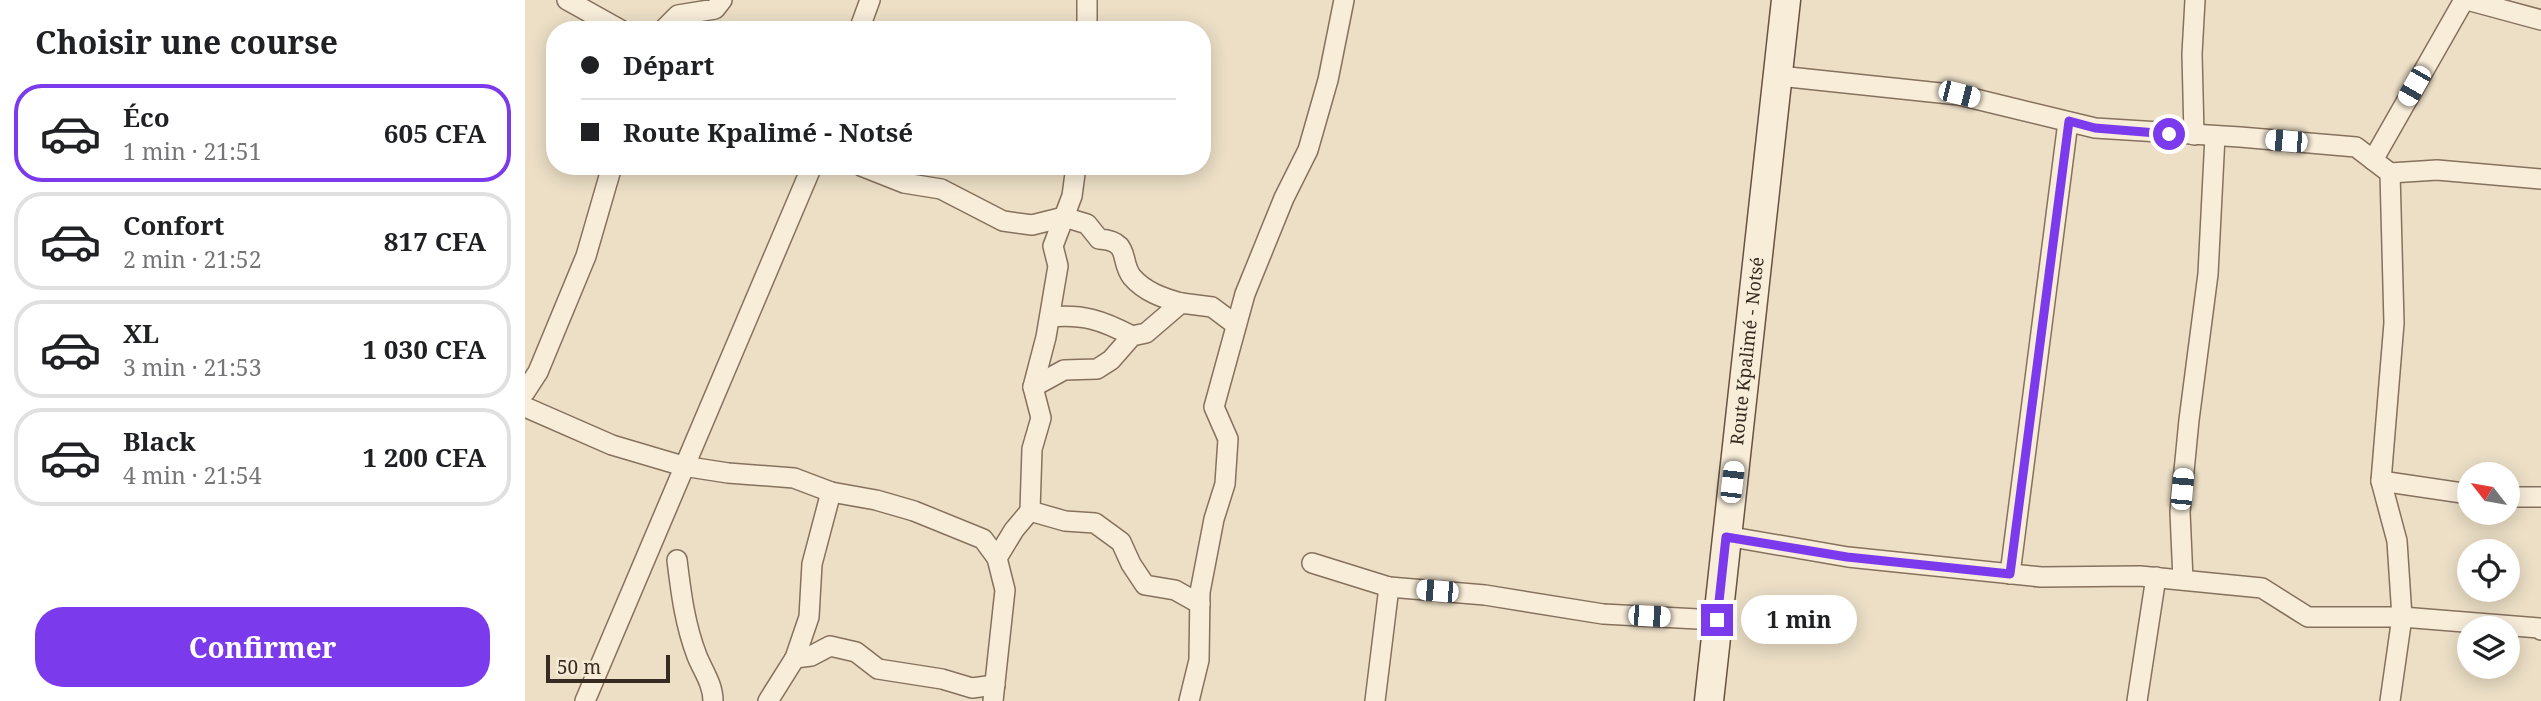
<!DOCTYPE html>
<html lang="fr">
<meta charset="utf-8">
<style>
body{margin:0;font-family:"Noto Serif",serif;background:#f6f6f6;color:#202124;height:100vh;display:flex;flex-direction:column;font-size:26px;white-space:nowrap}
*{box-sizing:border-box;margin:0}
p{font-size:23px;color:#757577}
.icon{flex:none;width:38px;height:38px;fill:none;stroke:currentColor;stroke-width:2;stroke-linecap:round;stroke-linejoin:round}
.map{position:relative;flex:1;overflow:hidden}
.side{display:flex;flex-direction:column;background:#fff;width:525px}
.side>*{flex:none}
.hud{position:absolute;left:21px;top:21px;width:665px;height:154px;border-radius:28px;box-shadow:0 4px 18px #0003;display:grid;align-content:center;height:154px;padding:0 35px;background:#fff}
.needle{width:46px;rotate:301deg}
.tools{position:absolute;left:1932px;top:462px;display:grid;gap:14px}
.tools a{display:grid;place-items:center;width:63px;height:63px;border-radius:50%;background:#fff;box-shadow:0 4px 18px #0003;font-size:35px}
.scale{position:absolute;left:21px;bottom:18px;width:124px;box-sizing:border-box;padding-left:7px;border:4px solid #372a20;border-top:0;font-size:19px;line-height:24px;white-space:nowrap;color:#372a20;-webkit-text-stroke:5px #f4ead6;paint-order:stroke}
.end{position:absolute;width:32px;height:32px;margin:-16px;border:9px solid #7c3aed;background:#fff;box-shadow:0 0 0 4px #fff}
.from{border-radius:50%}
.bubble{position:absolute;height:49px;border-radius:24px;background:#fff;box-shadow:0 4px 18px #0003;font-size:23px;font-weight:700;line-height:49px;text-align:center}
.car{position:absolute;width:21px;height:42px;margin:-21px -10px;border-radius:9px;box-shadow:0 0 5px 2px #0007;background:linear-gradient(#fff 24%,#345 0 40%,#fff 0 76%,#345 0 86%,#fff 0)}
.hud b{display:flex;align-items:center;gap:24px;height:66px;font-size:26px}
.hud b+b{border-top:2px solid #e0e0e0}
.hud i{width:18px;height:18px;background:#202124}
ul{padding:0;list-style:none}
li{display:flex;align-items:center;gap:21px;height:98px;margin:0 14px 10px;padding:0 21px;border:4px solid #e0e0e0;border-radius:28px}
li div{flex:1}
li b{display:block;font-size:26px}
li em{font-style:normal;font-weight:700}
li.on{border-color:#7c3aed}
li>.icon{width:63px;height:63px;stroke-width:1.5}
h2{padding:0 35px;font-size:32px;line-height:84px}
.primary-button{display:flex;gap:14px;margin-top:auto;padding:14px 35px}
.primary-button a{flex:1;height:80px;border-radius:28px;background:#7c3aed;color:#fff;font-size:28px;font-weight:700;line-height:80px;text-align:center}
main{display:flex;flex:1;min-height:0}
.map>svg:first-child{display:block}
.lines{fill:none;stroke-linecap:round;stroke-linejoin:round}
.minor-casing{stroke:#86715d;stroke-width:22}
.secondary-casing{stroke:#685240;stroke-width:31}
.minor{stroke:#f7edd9;stroke-width:19}
.secondary{stroke:#f7edd9;stroke-width:28}
.route{stroke:#7c3aed;stroke-width:9}
.labels{text-anchor:middle;stroke-width:5;stroke-linejoin:round;paint-order:stroke}
.street-label{font-size:18px;fill:#372a20;stroke:#f4ead6}
</style>
<main>
<section class="side">
<h2>Choisir une course</h2>
<ul>
<li class="on"><svg class="icon" aria-label="car" viewBox="0 0 24 24"><path d="M5 17H2v-5l4-1 3-4h7l3 4 3 1v5h-3M9 17h6M6 11h13"/><circle cx="7" cy="17" r="2"/><circle cx="17" cy="17" r="2"/></svg><div><b>Éco</b><p>1 min · 21:51</p></div><em>605 CFA</em></li>
<li><svg class="icon" aria-label="car" viewBox="0 0 24 24"><path d="M5 17H2v-5l4-1 3-4h7l3 4 3 1v5h-3M9 17h6M6 11h13"/><circle cx="7" cy="17" r="2"/><circle cx="17" cy="17" r="2"/></svg><div><b>Confort</b><p>2 min · 21:52</p></div><em>817 CFA</em></li>
<li><svg class="icon" aria-label="car" viewBox="0 0 24 24"><path d="M5 17H2v-5l4-1 3-4h7l3 4 3 1v5h-3M9 17h6M6 11h13"/><circle cx="7" cy="17" r="2"/><circle cx="17" cy="17" r="2"/></svg><div><b>XL</b><p>3 min · 21:53</p></div><em>1 030 CFA</em></li>
<li><svg class="icon" aria-label="car" viewBox="0 0 24 24"><path d="M5 17H2v-5l4-1 3-4h7l3 4 3 1v5h-3M9 17h6M6 11h13"/><circle cx="7" cy="17" r="2"/><circle cx="17" cy="17" r="2"/></svg><div><b>Black</b><p>4 min · 21:54</p></div><em>1 200 CFA</em></li>
</ul>
<div class="primary-button"><a>Confirmer</a></div>
</section>
<div class="map">
<svg width="2016" height="701" viewBox="0 0 2016 701">
<rect width="100%" height="100%" fill="#ecdfc6"/>
<g class="lines">
<defs>
<g id="minor">
<path d="M42 0 96 30"/>
<path d="M562 0V30"/>
<path d="M1942 0 2016 20"/>
<path d="M138 30 153 15 190 9 197 0"/>
<path d="M334 30 345 0"/>
<path d="M1254 76 1434 95 1570 128 1715 137 1831 147 1865 173 1912 170 2016 179"/>
<path d="M1669 135 1667 54 1670 0"/>
<path d="M1848 160 1939 0"/>
<path d="M336 166 379 183 416 189 478 221 507 225 539 217 562 224 574 239C607 241 594 261 607 277 620 292 638 298 656 303"/>
<path d="M525 317C558 314 577 320 607 336"/>
<path d="M508 387 539 370 572 369 586 360 607 336 621 333 656 303 687 307 711 325"/>
<path d="M0 392 13 372 61 256 87 166"/>
<path d="M0 407 87 445 158 466 203 473 269 478 306 492 351 500 389 511 458 539 472 558"/>
<path d="M1856 481 1944 494"/>
<path d="M1983 497H2016"/>
<path d="M505 511 540 521 570 523 596 542 606 564 620 585 650 590 675 604"/>
<path d="M1201 536 1323 557 1516 577 1615 576 1737 588 1783 617H1877L2014 628 2016 630"/>
<path d="M152 560C156 593 160 625 172 656 178 671 188 684 188 701"/>
<path d="M787 563 864 587 960 595 1078 614 1192 620"/>
<path d="M1485 574 1543 122"/>
<path d="M1658 580 1655 512 1664 420 1683 274 1690 136"/>
<path d="M270 658 286 656 305 646 331 652 353 669 417 679 447 688 470 685"/>
<path d="M60 701 287 166"/>
<path d="M243 701 270 658 284 617 287 564 306 492"/>
<path d="M468 701 480 590 472 558 489 530 505 511 507 449 516 418 508 387 521 337 533 266 528 246 547 196 551 166"/>
<path d="M664 701 674 660 675 592 689 519 700 484 703 439 689 407 720 294 759 198 783 150 803 80 819 0"/>
<path d="M850 701 864 587"/>
<path d="M1612 701 1631 577"/>
<path d="M1865 701 1877 617 1872 541 1856 481 1869 323 1865 173"/>
</g>
<g id="secondary">
<path id="s1" d="M1184 701 1261 0"/>
</g>
</defs>
<use href="#minor" class="minor-casing"/>
<use href="#secondary" class="secondary-casing"/>
<use href="#minor" class="minor"/>
<use href="#secondary" class="secondary"/>
</g>
<g class="lines">
<path class="route" d="M1192 620 1201 537 1322 557 1485 574 1544 121 1570 128 1644 134"/>
</g>
<g class="labels">
<g class="street-label">
<text dy="6" stroke="none"><textPath href="#s1" startOffset="352">Route Kpalimé - Notsé</textPath></text>
</g>
</g>
</svg>
<div class="tools">
<a><svg class="needle" viewBox="-14 -14 28 28"><path d="M0-13l5 13h-10z" fill="#e53935"/><path d="M0 13l5-13h-10z" fill="#757577"/></svg></a>
<a><svg class="icon" aria-label="locate" viewBox="0 0 24 24"><circle cx="12" cy="12" r="6"/><path d="M12 2v4M12 18v4M2 12h4M18 12h4"/></svg></a>
<a><svg class="icon" aria-label="layers" viewBox="0 0 24 24"><path d="M12 4l9 5-9 5-9-5zM3 14l9 5 9-5"/></svg></a>
</div>
<div class="scale">50 m</div>
<i class="end from" style="left:1644px;top:134px"></i>
<i class="end" style="left:1192px;top:620px"></i>
<div class="bubble" style="left:1216px;top:595px;width:116px">1 min</div>
<i class="car" style="left:1889px;top:86px;rotate:210deg"></i>
<i class="car" style="left:1434px;top:94px;rotate:104deg"></i>
<i class="car" style="left:1761px;top:141px;rotate:275deg"></i>
<i class="car" style="left:1207px;top:482px;rotate:7deg"></i>
<i class="car" style="left:1657px;top:489px;rotate:5deg"></i>
<i class="car" style="left:912px;top:591px;rotate:275deg"></i>
<i class="car" style="left:1124px;top:616px;rotate:93deg"></i>
<div class="hud">
<b><i class="from"></i>Départ</b>
<b><i></i>Route Kpalimé - Notsé</b>
</div>
</div>
</main>
